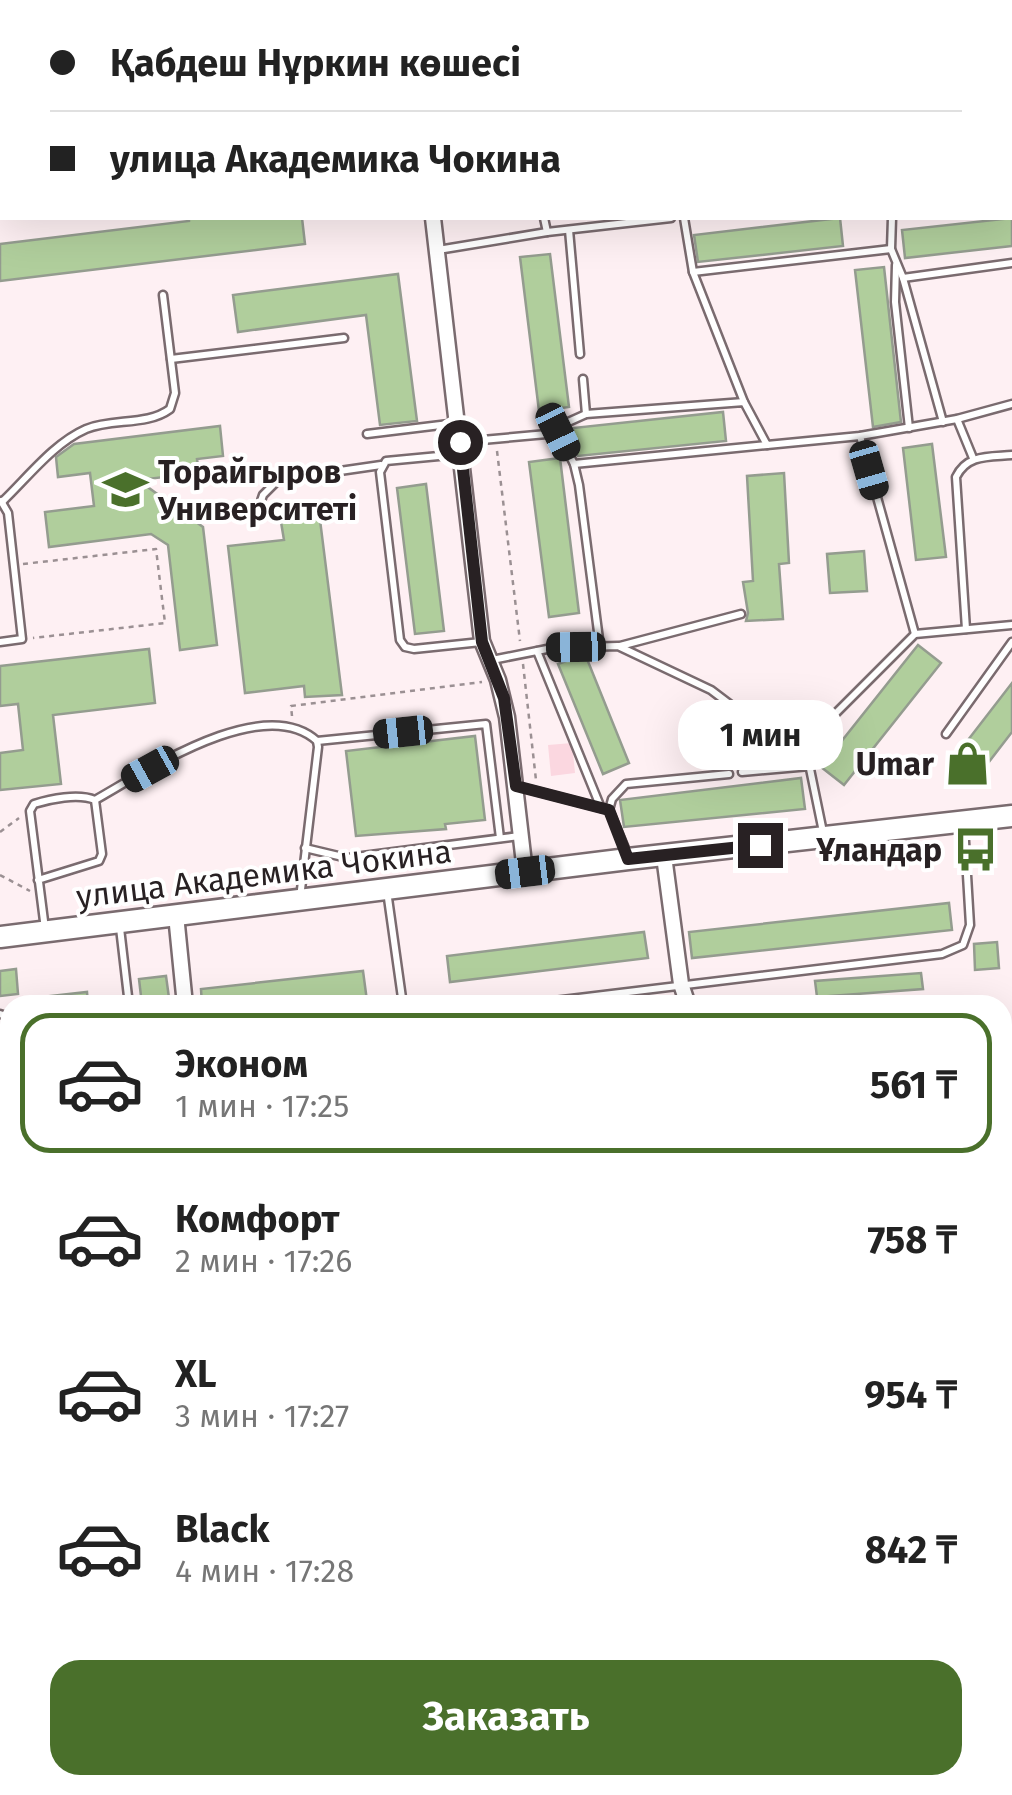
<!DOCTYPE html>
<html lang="ru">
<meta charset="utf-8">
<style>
body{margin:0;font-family:"Fira Sans",sans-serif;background:#f2f2f2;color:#222;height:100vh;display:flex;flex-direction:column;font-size:38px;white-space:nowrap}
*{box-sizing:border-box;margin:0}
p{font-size:32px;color:#767676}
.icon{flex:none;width:55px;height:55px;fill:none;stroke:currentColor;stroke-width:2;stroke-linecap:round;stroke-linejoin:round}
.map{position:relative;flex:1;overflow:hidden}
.side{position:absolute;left:0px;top:995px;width:1012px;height:800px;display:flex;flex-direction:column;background:#fff;border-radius:30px 30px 0 0;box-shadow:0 10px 40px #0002}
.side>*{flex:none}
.guide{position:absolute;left:0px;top:0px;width:1012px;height:220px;box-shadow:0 10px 40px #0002;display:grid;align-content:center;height:220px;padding:0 50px;background:#fff}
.end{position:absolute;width:45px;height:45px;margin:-22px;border:12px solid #282123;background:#fff;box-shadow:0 0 0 5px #fff}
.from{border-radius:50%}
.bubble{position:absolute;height:70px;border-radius:30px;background:#fff;box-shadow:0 10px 40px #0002;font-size:32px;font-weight:700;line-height:70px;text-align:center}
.car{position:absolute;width:30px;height:60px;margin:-30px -15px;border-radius:12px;box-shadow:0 0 8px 2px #0007;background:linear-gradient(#222 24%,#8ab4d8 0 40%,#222 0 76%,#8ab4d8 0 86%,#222 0)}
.guide b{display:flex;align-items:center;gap:35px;height:95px;font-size:38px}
.guide b+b{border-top:2px solid #e0e0e0}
.guide i{width:25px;height:25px;background:#222}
ul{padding:18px 0 0;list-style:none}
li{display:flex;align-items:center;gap:30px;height:140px;margin:0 20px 15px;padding:0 30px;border:5px solid transparent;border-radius:30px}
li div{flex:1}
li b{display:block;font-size:38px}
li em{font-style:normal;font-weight:700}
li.active{border-color:#4a702b}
li>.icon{width:90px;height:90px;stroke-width:1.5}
.action{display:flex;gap:20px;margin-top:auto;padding:20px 50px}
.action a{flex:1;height:115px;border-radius:30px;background:#4a702b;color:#fff;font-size:40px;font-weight:700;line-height:115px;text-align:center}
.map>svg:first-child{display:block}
.green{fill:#fbd7e0}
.building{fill:#b0ce9c;stroke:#949c8f;stroke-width:2.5}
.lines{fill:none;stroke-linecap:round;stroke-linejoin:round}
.lane-casing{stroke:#7a6b6f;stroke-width:11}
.street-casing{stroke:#7a6b6f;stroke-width:19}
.secondary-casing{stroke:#7a6b6f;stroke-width:25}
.path{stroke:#9b9093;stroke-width:2.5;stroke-dasharray:5 5;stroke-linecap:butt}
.lane{stroke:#fff;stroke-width:6}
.street{stroke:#fff;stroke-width:14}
.secondary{stroke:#fff;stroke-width:20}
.tram{stroke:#5f5658;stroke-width:2.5}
.route{stroke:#282123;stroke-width:12}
.labels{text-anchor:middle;stroke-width:8;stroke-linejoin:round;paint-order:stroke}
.poi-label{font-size:32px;font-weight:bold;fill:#282123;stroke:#fff;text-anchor:end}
.street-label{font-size:32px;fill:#282123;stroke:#fff}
</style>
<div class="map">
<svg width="1012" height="1795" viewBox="0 0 1012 1795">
<rect width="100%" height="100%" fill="#fef0f3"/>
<g class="green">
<path d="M889 0H1012V156L1010 2H885Z"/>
<path d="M572 743 575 773 551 776 548 745Z"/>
<path d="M306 1785H381L383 1795H307Z"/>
<path d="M415 1785H543L536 1795H425Z"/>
</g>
<g class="building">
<path d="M189 218H302L305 244 0 281V244L189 221Z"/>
<path d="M840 218 843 246 698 262 694 235Z"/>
<path d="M1012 218V246L905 258 902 230Z"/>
<path d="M550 254 569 407 539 411 520 257Z"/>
<path d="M884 267 901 422 873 427 855 270Z"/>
<path d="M398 274 417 421 380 425 366 315 238 332 233 295Z"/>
<path d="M723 412 726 441 578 456 575 452 573 428Z"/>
<path d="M220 426 223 456 197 459 199 473 138 480 203 527 217 645 180 650 168 545 151 534 49 547 45 512 94 506 90 473 58 477 56 457 74 444Z"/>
<path d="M932 444 946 557 916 560 903 448Z"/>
<path d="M560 458 579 613 549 617 529 462Z"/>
<path d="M784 473 789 563 779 564 783 619 746 621 748 613 743 582 753 581 747 476Z"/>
<path d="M426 484 444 631 415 634 397 488Z"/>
<path d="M318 504 342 695 305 697 304 686 245 693 228 546 284 540 280 516Z"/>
<path d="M864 551 867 591 830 593 827 554Z"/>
<path d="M918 645 941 663 844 785 821 767Z"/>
<path d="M149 649 155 703 53 715 61 784 0 790V753L23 750 18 704 0 706V666Z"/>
<path d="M585 654 629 763 603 774 558 664Z"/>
<path d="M1012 683V732L975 780 951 762Z"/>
<path d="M730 720 733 759 696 762 693 722Z"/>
<path d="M475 736 485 820 445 824 446 829 356 836 346 751Z"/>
<path d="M801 778 805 809 624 827 620 800Z"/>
<path d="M949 903 952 930 692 958 689 932Z"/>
<path d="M644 932 648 958 450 982 447 956Z"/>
<path d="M997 942 999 968 975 970 974 944Z"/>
<path d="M16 969 18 994 0 996V971Z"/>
<path d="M363 971 367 1001 333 1005H202L201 989Z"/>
<path d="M921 973 923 989 817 997 815 981Z"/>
<path d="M166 976 170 1005H142L139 979Z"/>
<path d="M87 992 88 1005H41V997Z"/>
</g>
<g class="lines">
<defs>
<g id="lane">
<path d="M753 0 754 2"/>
<path d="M1010 176 1012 175"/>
<path d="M544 218 547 232"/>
<path d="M684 218 693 272 744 402"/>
<path d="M892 218 891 249 903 278 943 422"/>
<path d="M569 230 580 354"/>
<path d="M438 250 547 232 671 218"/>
<path d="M896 265 895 302 909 428"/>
<path d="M693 272 891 249"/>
<path d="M903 278 1012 263"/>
<path d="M171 359 344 338"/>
<path d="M583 379 586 414"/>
<path d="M957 419 973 458"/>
<path d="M558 433 566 423 586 414 744 402 767 445 860 436 957 419 1012 404"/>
<path d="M367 434 457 423"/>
<path d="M860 436 915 634"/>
<path d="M460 442 558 433 574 464 579 485 600 647"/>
<path d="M460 454 386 461 380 472 400 640 405 647 414 649 481 642"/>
<path d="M574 464 767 445"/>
<path d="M3 501C28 477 54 443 86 429 113 418 147 426 170 409L175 393 163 295"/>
<path d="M256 516 263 495 278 480 381 465"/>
<path d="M966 629 956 477C967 454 989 457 1012 455"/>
<path d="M0 642 22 639 8 513 1 501"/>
<path d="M620 646 741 614"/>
<path d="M537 651 601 808"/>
<path d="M492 660 552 648 618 646 711 690 809 764 823 832"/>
<path d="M946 734 1012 642"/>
<path d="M317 741 486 724 500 838"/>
<path d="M742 772 810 766 815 734 915 634 1012 625"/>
<path d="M516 786 609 810 627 853"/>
<path d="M95 800C145 772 263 692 317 741L318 747 300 898"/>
<path d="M609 810 612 799 626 784 729 774"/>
<path d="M305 848 347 858 519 836"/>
<path d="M38 880 99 861 102 854 95 800C78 793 50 799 34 804L30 811 45 929"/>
<path d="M387 891 403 1005"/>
<path d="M120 928 129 1005"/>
<path d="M521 1005 942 954 963 945 970 925 964 825"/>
<path d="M0 1014 10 1017"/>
<path d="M0 1266 10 1264"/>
<path d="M0 1497 10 1496"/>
<path d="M0 1574H10"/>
<path d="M874 1785 876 1795"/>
</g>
<g id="street">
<path d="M370 0V2"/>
<path d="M433 218 482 641 498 680 507 717 525 872"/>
<path d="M664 856 681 984 688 1005"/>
<path d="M176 915 185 1005"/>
<path d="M1002 1326 1012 1325"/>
<path d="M0 1470 10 1468"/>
<path d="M1002 1583 1012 1650"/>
<path d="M932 1795 995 1785"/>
</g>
<g id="secondary">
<path d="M236 2 254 0"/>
<path d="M0 34H2"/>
<path d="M0 937 628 859 1012 816"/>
</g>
</defs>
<use href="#lane" class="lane-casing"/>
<use href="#street" class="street-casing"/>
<use href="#secondary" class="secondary-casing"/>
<g class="path">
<path d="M497 451 520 641"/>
<path d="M23 564 156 549 165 623 33 638"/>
<path d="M523 664 536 780"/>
<path d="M292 716 291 706 482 682"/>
<path d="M0 832 19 818"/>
<path d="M0 875 30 891"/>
<path d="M267 1785 268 1795"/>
</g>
<use href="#lane" class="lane"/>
<use href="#street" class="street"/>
<use href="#secondary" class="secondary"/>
<g class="tram">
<path d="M40 2 59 0"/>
<path d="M121 2 140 0"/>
<path d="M0 19 2 18"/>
</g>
</g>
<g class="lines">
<path class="route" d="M460 442 482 642 504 698 516 786 609 810 628 859 760 845"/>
</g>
<defs>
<symbol id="university-bare" viewBox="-9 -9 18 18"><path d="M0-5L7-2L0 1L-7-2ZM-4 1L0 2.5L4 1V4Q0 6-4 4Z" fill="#4a702b" stroke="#fff" stroke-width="2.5" paint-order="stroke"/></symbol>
<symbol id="shop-bare" viewBox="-9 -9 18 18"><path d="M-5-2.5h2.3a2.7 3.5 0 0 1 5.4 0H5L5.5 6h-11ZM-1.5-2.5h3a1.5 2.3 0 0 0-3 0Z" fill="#4a702b" stroke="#fff" stroke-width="2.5" paint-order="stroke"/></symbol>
<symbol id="bus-bare" viewBox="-9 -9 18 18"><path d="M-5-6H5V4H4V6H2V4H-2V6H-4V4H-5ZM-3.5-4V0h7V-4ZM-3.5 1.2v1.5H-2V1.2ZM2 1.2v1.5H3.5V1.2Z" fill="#4a702b" stroke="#fff" stroke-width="2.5" paint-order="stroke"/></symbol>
</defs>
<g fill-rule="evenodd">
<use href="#university-bare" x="94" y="458" width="63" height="63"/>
<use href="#shop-bare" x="936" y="732" width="63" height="63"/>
<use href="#bus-bare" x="944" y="818" width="63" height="63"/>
</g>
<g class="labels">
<g class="poi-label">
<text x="158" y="483" text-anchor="start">Торайгыров<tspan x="158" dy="37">Университеті</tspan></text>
<text x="934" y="775">Umar</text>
<text x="942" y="861">Ұландар</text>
</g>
<g class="street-label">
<text transform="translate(264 874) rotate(-7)" y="11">улица Академика Чокина</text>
</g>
</g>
</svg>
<i class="end from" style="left:460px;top:442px"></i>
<i class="end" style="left:760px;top:845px"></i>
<div class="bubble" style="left:678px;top:700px;width:165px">1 мин</div>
<i class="car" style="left:558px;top:432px;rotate:154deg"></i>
<i class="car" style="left:869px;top:470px;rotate:164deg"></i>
<i class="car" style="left:576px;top:647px;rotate:269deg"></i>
<i class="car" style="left:403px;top:732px;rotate:264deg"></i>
<i class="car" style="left:150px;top:769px;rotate:241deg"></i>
<i class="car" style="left:525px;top:872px;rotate:263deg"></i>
<div class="guide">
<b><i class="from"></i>Қабдеш Нұркин көшесі</b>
<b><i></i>улица Академика Чокина</b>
</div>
<section class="side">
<ul>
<li class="active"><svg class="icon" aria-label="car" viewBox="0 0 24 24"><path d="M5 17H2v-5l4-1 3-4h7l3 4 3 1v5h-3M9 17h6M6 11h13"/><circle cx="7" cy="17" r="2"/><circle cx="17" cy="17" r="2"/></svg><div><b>Эконом</b><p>1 мин · 17:25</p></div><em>561 ₸</em></li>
<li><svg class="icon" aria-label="car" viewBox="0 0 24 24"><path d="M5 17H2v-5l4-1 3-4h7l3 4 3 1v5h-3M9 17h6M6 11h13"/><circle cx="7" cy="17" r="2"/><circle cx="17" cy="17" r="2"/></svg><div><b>Комфорт</b><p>2 мин · 17:26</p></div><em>758 ₸</em></li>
<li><svg class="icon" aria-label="car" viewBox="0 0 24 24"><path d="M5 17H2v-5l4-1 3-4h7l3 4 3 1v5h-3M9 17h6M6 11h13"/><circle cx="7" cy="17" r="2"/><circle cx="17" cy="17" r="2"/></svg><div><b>XL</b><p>3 мин · 17:27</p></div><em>954 ₸</em></li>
<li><svg class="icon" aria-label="car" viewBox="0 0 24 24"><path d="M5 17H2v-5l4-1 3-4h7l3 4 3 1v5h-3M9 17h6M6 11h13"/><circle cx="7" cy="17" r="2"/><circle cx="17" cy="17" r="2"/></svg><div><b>Black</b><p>4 мин · 17:28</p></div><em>842 ₸</em></li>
</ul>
<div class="action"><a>Заказать</a></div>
</section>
</div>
